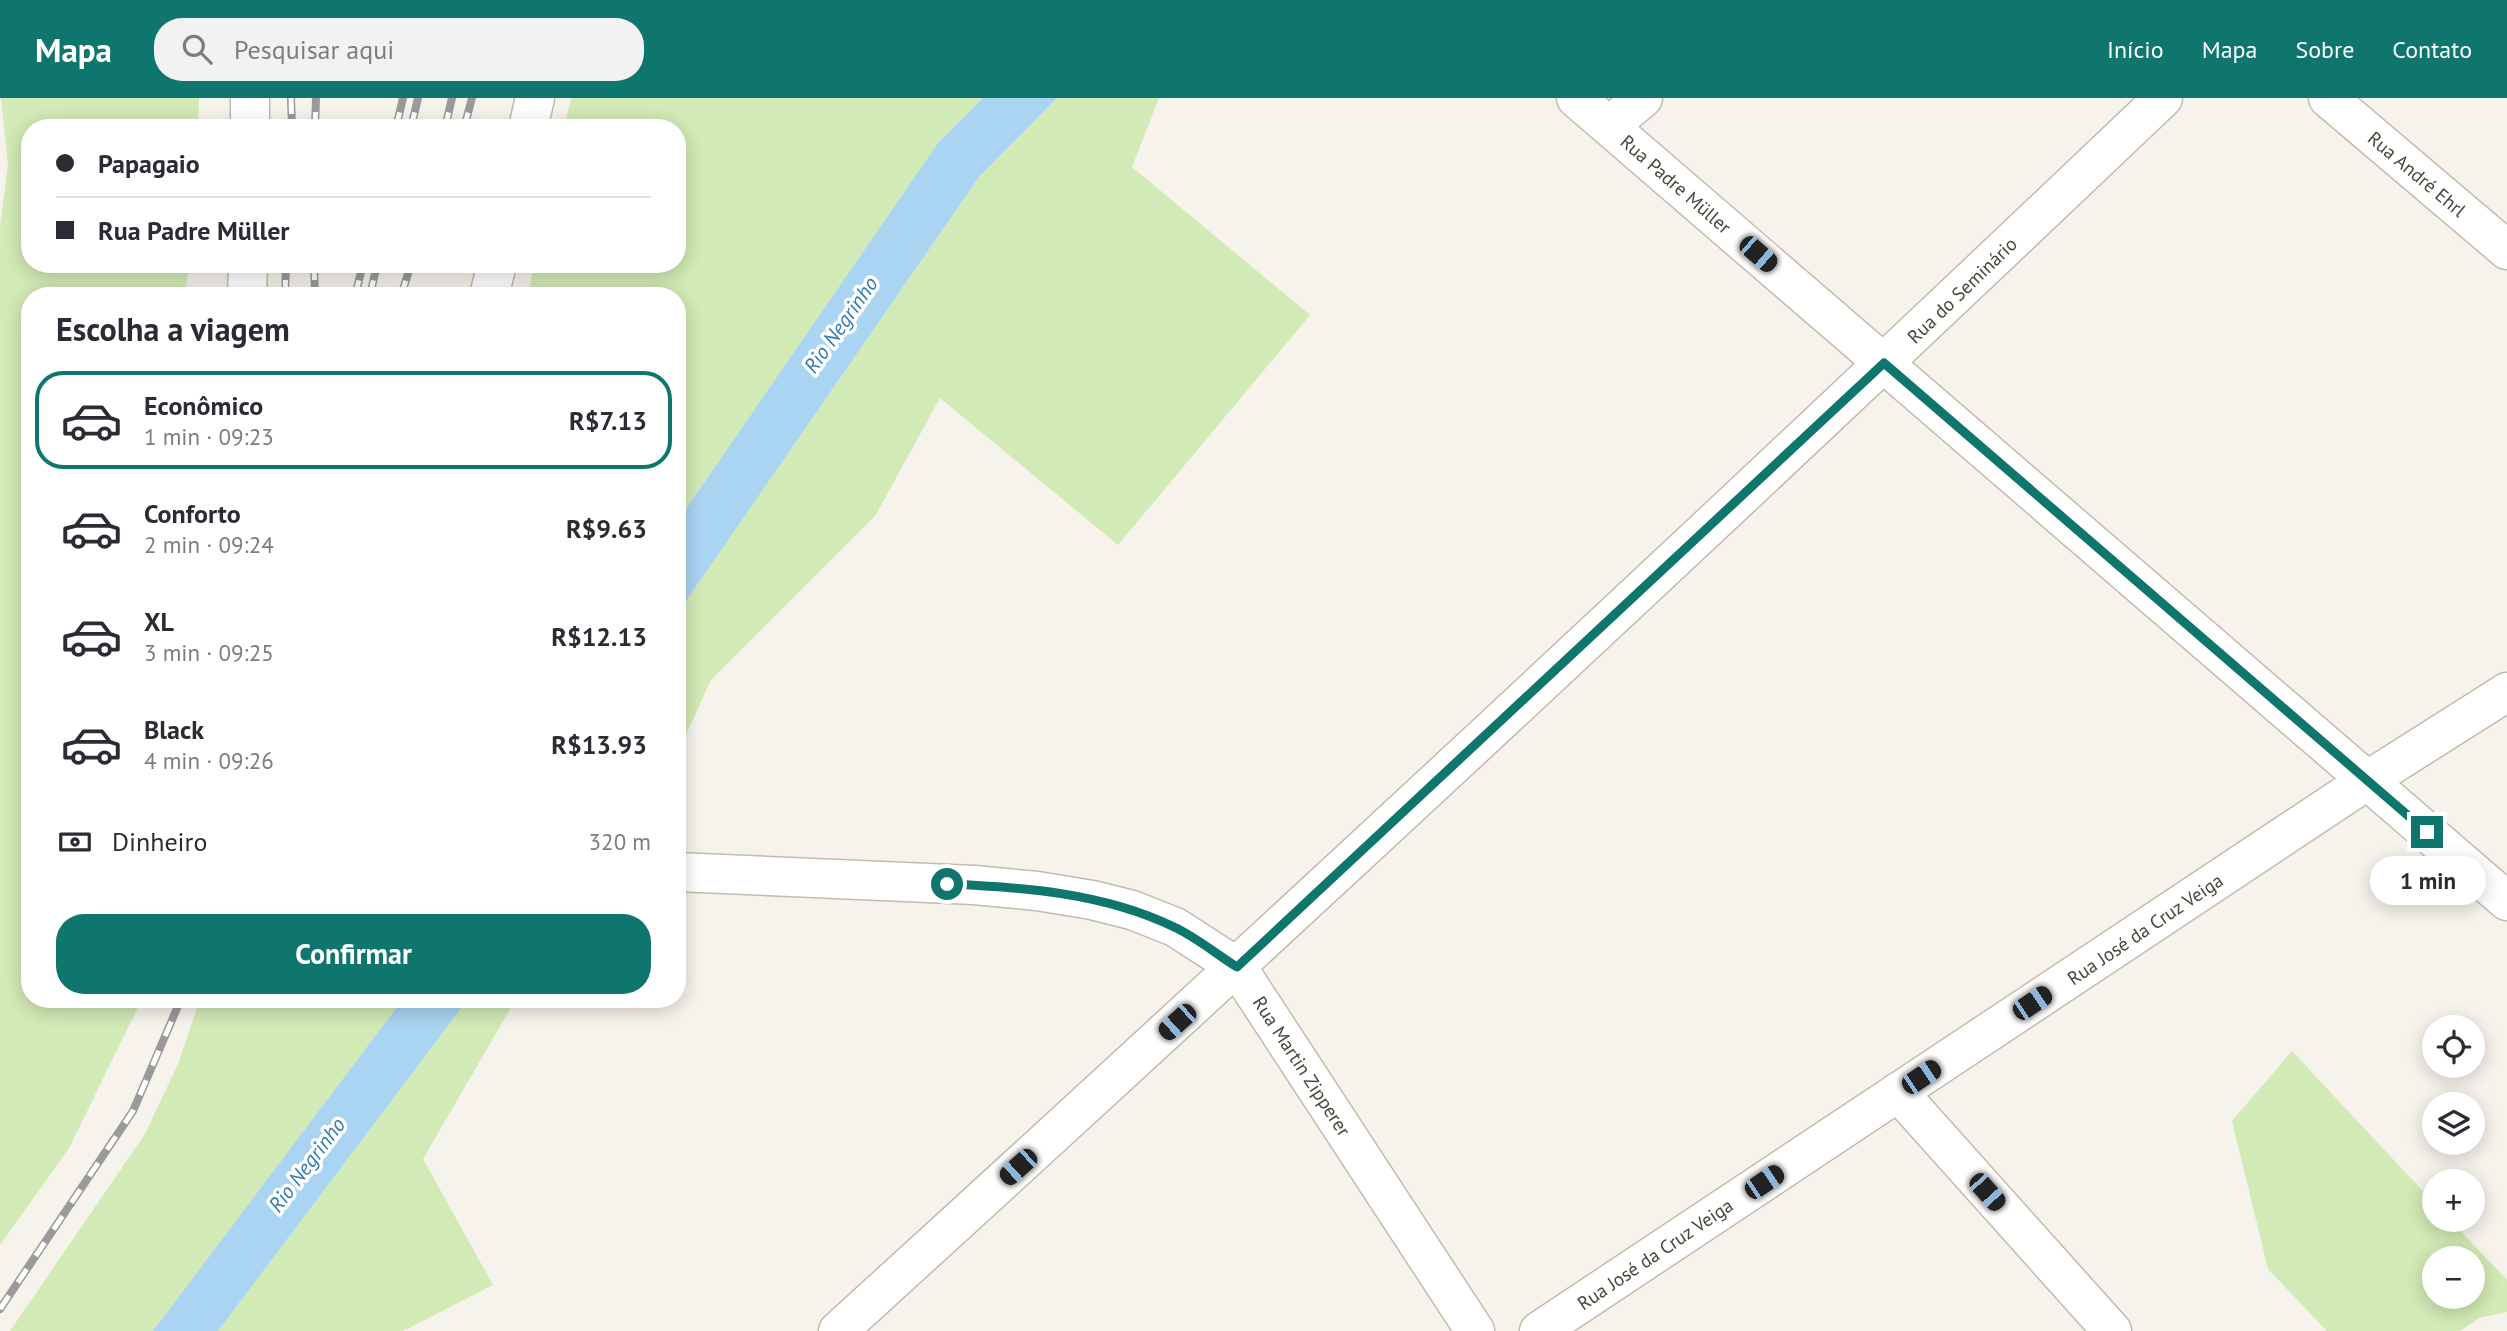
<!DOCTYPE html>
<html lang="pt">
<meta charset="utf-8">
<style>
body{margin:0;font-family:"PT Sans",sans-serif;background:#f2f2f3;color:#2b2b33;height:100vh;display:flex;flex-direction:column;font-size:26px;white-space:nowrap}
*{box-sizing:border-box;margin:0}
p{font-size:23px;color:#7c7c81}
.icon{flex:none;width:38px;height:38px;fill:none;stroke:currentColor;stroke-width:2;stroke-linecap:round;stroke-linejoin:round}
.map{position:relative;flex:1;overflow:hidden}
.sheet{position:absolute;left:21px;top:189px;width:665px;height:721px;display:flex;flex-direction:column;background:#fff;border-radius:28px;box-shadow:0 4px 18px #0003}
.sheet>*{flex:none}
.guide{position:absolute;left:21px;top:21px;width:665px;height:154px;border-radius:28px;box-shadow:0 4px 18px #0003;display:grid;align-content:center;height:154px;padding:0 35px;background:#fff}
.controls{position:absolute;left:2422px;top:917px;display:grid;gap:14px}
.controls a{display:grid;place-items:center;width:63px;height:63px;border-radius:50%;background:#fff;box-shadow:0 4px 18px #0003;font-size:35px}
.end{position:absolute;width:32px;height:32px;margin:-16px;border:9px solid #0f766e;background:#fff;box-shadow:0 0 0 4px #fff}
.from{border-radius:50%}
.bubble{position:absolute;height:49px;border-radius:24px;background:#fff;box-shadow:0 4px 18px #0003;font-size:23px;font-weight:700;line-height:49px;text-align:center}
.car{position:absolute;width:21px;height:42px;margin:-21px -10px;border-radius:9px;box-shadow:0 0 5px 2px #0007;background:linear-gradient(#222 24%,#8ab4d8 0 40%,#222 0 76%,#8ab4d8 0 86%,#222 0)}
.guide b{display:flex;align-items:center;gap:24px;height:66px;font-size:26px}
.guide b+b{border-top:2px solid #e1e1e2}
.guide i{width:18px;height:18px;background:#2b2b33}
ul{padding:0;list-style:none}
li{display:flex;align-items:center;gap:21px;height:98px;margin:0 14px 10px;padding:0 21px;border:4px solid transparent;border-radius:28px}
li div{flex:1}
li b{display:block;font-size:26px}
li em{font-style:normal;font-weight:700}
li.active{border-color:#0f766e}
li>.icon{width:63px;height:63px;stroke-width:1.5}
h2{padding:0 35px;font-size:32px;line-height:84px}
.pay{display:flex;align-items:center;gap:18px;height:77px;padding:0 35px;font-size:26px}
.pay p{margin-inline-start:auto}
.button{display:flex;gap:14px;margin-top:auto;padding:14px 35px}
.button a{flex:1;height:80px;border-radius:28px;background:#0f766e;color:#fff;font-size:28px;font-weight:700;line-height:80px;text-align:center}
header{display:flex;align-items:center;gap:42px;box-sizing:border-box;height:98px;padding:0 35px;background:#0f766e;color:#fff}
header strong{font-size:33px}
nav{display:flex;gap:38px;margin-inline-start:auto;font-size:24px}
.search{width:490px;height:63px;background:#f2f2f3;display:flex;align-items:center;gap:18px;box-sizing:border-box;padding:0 24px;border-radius:28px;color:#7c7c81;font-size:26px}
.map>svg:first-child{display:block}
.green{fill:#d2eab5;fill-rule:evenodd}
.water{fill:#a9d4f2}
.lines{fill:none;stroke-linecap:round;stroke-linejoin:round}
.minor-casing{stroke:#c2bbae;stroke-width:41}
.minor{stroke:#fff;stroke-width:38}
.rail-casing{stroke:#9a9a9a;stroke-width:8}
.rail{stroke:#fff;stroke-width:5;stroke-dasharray:16;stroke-linecap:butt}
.route{stroke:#0f766e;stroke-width:9}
.labels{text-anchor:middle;stroke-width:7;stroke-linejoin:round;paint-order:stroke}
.street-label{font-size:19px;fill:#4b4439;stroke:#fff}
.water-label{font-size:21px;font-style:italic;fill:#2e7ab2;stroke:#fff}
</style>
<header>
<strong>Mapa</strong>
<div class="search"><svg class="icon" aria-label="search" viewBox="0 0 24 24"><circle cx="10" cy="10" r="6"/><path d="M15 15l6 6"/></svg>Pesquisar aqui</div>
<nav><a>Início</a><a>Mapa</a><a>Sobre</a><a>Contato</a></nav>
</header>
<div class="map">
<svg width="2507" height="1233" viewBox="0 0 2507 1233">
<rect width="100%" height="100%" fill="#f6f3ec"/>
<g class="green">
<path d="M1 0H199L198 30H30V166H190L184 198H30V901H142L69 1050 0 1147V128L8 67Z"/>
<path d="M571 0H983L938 45 677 424V198H528L534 166H677V30H564Z"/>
<path d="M1057 0H1159L1132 69 1310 217 1118 447 940 300 875 418 711 582 677 656V516L979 79Z"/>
<path d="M200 901H403L153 1233H10L145 1036 178 966Z"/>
<path d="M468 901H516L423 1061 493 1187 403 1233H218Z"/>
<path d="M2292 953 2434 1105V1122H2450L2507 1182V1214L2479 1220 2460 1233H2327L2268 1171 2232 1023ZM2473 1160V1199H2434V1160Z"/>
</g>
<g class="water">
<path d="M983 0H1057L979 79 677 516V424L938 45Z"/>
<path d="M403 901H468L218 1233H153Z"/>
</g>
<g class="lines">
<defs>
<g id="minor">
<path d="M1576 0 2507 803"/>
<path d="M2328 0 2507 152"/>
<path d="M1609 28 1643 0"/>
<path d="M250 30V0"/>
<path d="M528 30 535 0"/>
<path d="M247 198 248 166"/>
<path d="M489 198 497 166"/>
<path d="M677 774 974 787 1037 793 1092 802 1132 812 1175 829 1237 869 1475 1233"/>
<path d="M1898 994 2112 1233"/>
<path d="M838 1233C1284 827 1726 416 2163 0"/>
<path d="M1539 1233 2368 682 2507 594"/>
</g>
</defs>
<use href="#minor" class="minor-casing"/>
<use href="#minor" class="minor"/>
<defs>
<g id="rail">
<path d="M291 0 292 30"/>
<path d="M315 30 316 0"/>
<path d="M396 30 403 0"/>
<path d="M411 30 418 0"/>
<path d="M445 30 452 0"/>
<path d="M464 30 472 0"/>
<path d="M314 166 315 198"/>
<path d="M285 198 286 166"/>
<path d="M355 198 363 166"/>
<path d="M370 198 377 166"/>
<path d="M401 198 411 166"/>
<path d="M0 1211 133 1013 181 901"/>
</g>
</defs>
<use href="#rail" class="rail-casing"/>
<use href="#rail" class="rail"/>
</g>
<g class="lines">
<path class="route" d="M947 786C1023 789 1104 795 1174 829 1196 839 1216 856 1237 869L1884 265 2427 734"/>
</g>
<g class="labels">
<g class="street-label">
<text transform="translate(2417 76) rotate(40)" y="7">Rua André Ehrl</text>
<text transform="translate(1676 86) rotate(41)" y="7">Rua Padre Müller</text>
<text transform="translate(1962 192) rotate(-44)" y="7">Rua do Seminário</text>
<text transform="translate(2145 831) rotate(-34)" y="7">Rua José da Cruz Veiga</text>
<text transform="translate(1302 968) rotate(57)" y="7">Rua Martin Zipperer</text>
<text transform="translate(1655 1156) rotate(-34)" y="7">Rua José da Cruz Veiga</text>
</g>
<g class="water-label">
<text transform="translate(841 227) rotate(-55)" y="7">Rio Negrinho</text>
<text transform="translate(307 1067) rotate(-53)" y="7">Rio Negrinho</text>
</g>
</g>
</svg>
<div class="controls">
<a><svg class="icon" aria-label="locate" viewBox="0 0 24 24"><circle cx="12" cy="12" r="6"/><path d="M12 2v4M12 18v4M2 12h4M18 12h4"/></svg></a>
<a><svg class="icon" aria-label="layers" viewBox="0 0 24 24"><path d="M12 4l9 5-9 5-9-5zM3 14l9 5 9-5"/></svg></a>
<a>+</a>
<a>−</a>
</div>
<i class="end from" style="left:947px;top:786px"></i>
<i class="end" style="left:2427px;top:734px"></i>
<div class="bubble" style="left:2370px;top:758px;width:116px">1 min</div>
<i class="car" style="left:1758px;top:156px;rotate:131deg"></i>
<i class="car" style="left:2032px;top:905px;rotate:56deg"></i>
<i class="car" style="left:1177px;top:924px;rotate:228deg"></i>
<i class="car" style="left:1921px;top:979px;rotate:56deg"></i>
<i class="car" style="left:1018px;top:1069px;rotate:228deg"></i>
<i class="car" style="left:1764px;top:1084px;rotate:56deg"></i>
<i class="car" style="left:1987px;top:1094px;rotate:138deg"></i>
<div class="guide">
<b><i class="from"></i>Papagaio</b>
<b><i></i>Rua Padre Müller</b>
</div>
<section class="sheet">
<h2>Escolha a viagem</h2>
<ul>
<li class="active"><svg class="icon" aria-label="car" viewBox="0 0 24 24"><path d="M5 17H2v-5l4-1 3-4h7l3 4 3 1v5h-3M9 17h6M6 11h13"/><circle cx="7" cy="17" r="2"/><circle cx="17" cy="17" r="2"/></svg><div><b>Econômico</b><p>1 min · 09:23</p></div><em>R$7.13</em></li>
<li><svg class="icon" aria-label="car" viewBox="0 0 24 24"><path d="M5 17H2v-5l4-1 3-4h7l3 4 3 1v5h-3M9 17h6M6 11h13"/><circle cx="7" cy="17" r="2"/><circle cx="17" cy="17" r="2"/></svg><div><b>Conforto</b><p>2 min · 09:24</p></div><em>R$9.63</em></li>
<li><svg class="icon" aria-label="car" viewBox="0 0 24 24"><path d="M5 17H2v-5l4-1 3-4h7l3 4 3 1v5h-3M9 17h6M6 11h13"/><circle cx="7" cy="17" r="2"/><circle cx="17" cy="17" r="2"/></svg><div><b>XL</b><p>3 min · 09:25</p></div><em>R$12.13</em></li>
<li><svg class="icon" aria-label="car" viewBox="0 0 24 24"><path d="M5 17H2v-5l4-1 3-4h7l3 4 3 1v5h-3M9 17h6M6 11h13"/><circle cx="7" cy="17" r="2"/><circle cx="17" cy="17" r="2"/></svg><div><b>Black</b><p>4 min · 09:26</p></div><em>R$13.93</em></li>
</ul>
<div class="pay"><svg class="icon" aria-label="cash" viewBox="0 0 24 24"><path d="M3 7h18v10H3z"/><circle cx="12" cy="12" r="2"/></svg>Dinheiro<p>320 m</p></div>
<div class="button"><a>Confirmar</a></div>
</section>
</div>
